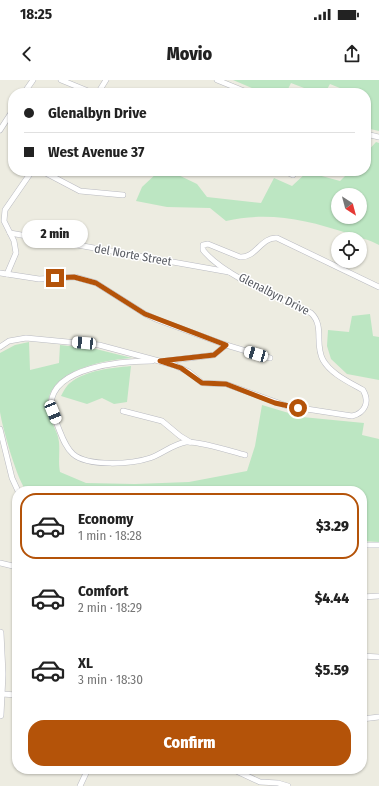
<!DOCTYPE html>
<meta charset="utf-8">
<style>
body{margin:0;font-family:"Fira Sans Condensed",sans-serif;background:#f6f6f6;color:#222;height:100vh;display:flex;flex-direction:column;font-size:15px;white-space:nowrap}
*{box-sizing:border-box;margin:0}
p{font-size:13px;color:#767676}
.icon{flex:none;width:22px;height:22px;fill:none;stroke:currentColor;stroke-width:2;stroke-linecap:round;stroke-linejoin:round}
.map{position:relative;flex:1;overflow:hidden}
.details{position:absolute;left:12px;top:406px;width:355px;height:288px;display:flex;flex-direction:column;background:#fff;border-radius:16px;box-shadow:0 1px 3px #0004}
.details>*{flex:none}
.top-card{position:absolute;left:8px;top:8px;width:363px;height:88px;border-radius:16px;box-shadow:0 1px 3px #0004;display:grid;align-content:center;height:88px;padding:0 16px;background:#fff}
.needle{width:26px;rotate:144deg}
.fabs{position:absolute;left:331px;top:108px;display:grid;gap:8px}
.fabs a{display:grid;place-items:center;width:36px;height:36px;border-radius:50%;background:#fff;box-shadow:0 1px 3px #0004;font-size:20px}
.end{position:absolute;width:18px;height:18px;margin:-9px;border:5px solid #b45309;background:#fff;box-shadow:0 0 0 2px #fff}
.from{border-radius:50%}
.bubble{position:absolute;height:28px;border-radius:14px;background:#fff;box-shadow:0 1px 3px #0004;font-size:13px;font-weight:800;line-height:28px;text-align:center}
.car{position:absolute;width:12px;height:24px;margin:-12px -6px;border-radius:5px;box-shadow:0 0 3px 1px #0007;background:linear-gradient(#fff 24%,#345 0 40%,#fff 0 76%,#345 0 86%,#fff 0)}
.top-card b{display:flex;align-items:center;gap:14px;height:38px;font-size:15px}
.top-card b+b{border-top:1px solid #e0e0e0}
.top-card i{width:10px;height:10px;background:#222}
ul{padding:7px 0 0;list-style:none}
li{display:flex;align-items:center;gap:12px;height:66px;margin:0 8px 6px;padding:0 8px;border:2px solid transparent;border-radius:16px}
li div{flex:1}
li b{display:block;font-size:15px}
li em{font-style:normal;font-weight:800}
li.on{border-color:#b45309}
li>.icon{width:36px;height:36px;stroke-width:1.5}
.primary-button{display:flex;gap:8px;margin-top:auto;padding:8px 16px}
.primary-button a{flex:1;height:46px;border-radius:16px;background:#b45309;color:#fff;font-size:16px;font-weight:800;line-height:46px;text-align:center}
.status{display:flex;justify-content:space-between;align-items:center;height:28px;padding:0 20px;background:#fff;direction:ltr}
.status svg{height:11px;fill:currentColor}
header{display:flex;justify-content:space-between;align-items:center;height:52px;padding:0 16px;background:#fff;font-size:18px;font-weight:800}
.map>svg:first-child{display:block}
.green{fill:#bce6c2;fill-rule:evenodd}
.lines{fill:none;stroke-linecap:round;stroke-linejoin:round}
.minor-casing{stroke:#b9bac1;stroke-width:6}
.tertiary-casing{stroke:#b9bac1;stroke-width:8}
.minor{stroke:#fff;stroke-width:5}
.tertiary{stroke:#fff;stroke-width:7}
.route{stroke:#b45309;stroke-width:5}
.labels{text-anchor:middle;stroke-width:3;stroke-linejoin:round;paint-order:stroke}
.street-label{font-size:12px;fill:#595c63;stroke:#fff}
</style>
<div class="status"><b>18:25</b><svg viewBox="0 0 49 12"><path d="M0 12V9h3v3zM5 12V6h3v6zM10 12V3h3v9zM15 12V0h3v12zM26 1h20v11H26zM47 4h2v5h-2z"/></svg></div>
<header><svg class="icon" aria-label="back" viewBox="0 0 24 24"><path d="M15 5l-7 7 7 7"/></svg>Movio<svg class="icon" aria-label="share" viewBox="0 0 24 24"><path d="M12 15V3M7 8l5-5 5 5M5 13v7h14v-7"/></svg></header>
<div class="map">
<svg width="379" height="706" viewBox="0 0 379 706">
<rect width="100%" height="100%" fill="#edece1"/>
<g class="green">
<path d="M233 0H379V51L366 48V13H352L330 4 325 13H302L304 8 291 3 286 13H264Z"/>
<path d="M376 62 379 63V165C370 160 358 157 347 153 307 140 269 131 226 141L210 128 167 127 136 121 142 107 159 91H170L197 104 207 117 261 123 274 98 292 106 307 92 340 101 350 91H366V73ZM338 115H360V137H338Z"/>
<path d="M370 234 373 256 379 257V300L347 294 331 279 327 266 328 250 349 252 352 236Z"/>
<path d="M29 262 30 290 59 283 60 265 96 269 132 278C105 280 50 289 48 324 47 339 58 349 59 362 60 373 58 382 60 392L86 403 135 404 189 402 247 391 255 366 262 325 302 337 364 343 362 355 379 359V462L362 461V411H27C18 404 2 346 0 332 0 314 0 292 0 273L15 265Z"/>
<path d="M131 286 127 322 114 324 102 318 87 324 61 316C63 312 66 306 70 303 86 290 111 288 131 286Z"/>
</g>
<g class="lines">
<defs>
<g id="minor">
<path d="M61 0 93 13"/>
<path d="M217 0 249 13"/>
<path d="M24 13 33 0"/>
<path d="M98 13 106 0"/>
<path d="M0 50 13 30"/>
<path d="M366 54 379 57"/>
<path d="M42 91 80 111 123 115"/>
<path d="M284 91 293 95"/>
<path d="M10 153 229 192"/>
<path d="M0 193 39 199 75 197 96 203 145 234 158 240 226 265 270 278"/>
<path d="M7 194 16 173 14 161 4 141 5 130 32 91"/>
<path d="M0 267 9 261 26 258 99 265 174 285 189 292 202 303 226 304 287 326 352 336C365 333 370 322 363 310 349 302 331 294 323 280 314 264 325 246 311 233 281 218 223 196 203 170V165L208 164 240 177C256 178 261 157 277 158L379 207"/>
<path d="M152 281C124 281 53 286 51 324 51 331 54 336 56 342 61 353 64 366 73 374 88 387 132 384 150 378 162 374 173 364 186 362 200 361 230 371 245 375"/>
<path d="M165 281 214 275 226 265"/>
<path d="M123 331 162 341 180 356 190 362"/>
<path d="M0 349 12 398 18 411"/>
<path d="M362 465H379"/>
<path d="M0 483 17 487"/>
<path d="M362 517 379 516"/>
<path d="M362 576 379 577"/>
<path d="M2 614 17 615"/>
<path d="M362 639 379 637"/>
<path d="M232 689 260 702 278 703 288 706"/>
<path d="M80 706 88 689"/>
</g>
<path id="tertiary" d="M0 553 2 594 0 635"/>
</defs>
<use href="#minor" class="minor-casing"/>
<use href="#tertiary" class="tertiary-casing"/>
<use href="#minor" class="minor"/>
<use href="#tertiary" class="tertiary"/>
</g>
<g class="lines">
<path class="route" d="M55 198 74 197 96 203 145 234 226 265 214 275 160 281 181 288 202 303 226 304 275 323 298 328"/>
</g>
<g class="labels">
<g class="street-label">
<text transform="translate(133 175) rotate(10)" y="4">del Norte Street</text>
<text transform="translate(274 214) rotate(27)" y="4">Glenalbyn Drive</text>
</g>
</g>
</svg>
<div class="fabs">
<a><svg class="needle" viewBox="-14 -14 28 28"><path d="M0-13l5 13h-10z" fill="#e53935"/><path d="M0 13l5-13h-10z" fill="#767676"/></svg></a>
<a><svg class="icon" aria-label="locate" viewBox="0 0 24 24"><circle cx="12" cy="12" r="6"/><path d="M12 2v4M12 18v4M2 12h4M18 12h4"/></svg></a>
</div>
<i class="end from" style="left:298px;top:328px"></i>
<i class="end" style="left:55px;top:198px"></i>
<div class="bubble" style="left:22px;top:140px;width:66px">2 min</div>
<i class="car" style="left:84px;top:263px;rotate:275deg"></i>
<i class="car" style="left:256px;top:274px;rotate:286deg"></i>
<i class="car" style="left:53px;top:332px;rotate:158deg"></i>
<div class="top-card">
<b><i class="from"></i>Glenalbyn Drive</b>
<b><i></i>West Avenue 37</b>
</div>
<section class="details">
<ul>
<li class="on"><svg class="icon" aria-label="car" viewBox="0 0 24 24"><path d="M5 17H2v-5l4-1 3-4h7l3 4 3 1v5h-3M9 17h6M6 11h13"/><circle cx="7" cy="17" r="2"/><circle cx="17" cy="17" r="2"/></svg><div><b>Economy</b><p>1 min · 18:28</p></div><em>$3.29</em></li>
<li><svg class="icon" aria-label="car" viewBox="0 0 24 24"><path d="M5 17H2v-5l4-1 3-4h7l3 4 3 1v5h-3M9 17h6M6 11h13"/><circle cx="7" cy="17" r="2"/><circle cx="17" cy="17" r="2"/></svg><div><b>Comfort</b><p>2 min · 18:29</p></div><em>$4.44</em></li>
<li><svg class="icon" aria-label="car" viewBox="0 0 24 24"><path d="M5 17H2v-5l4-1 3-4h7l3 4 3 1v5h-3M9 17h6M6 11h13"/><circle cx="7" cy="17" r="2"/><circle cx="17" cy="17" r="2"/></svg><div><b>XL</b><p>3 min · 18:30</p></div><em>$5.59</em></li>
</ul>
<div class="primary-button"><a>Confirm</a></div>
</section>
</div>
